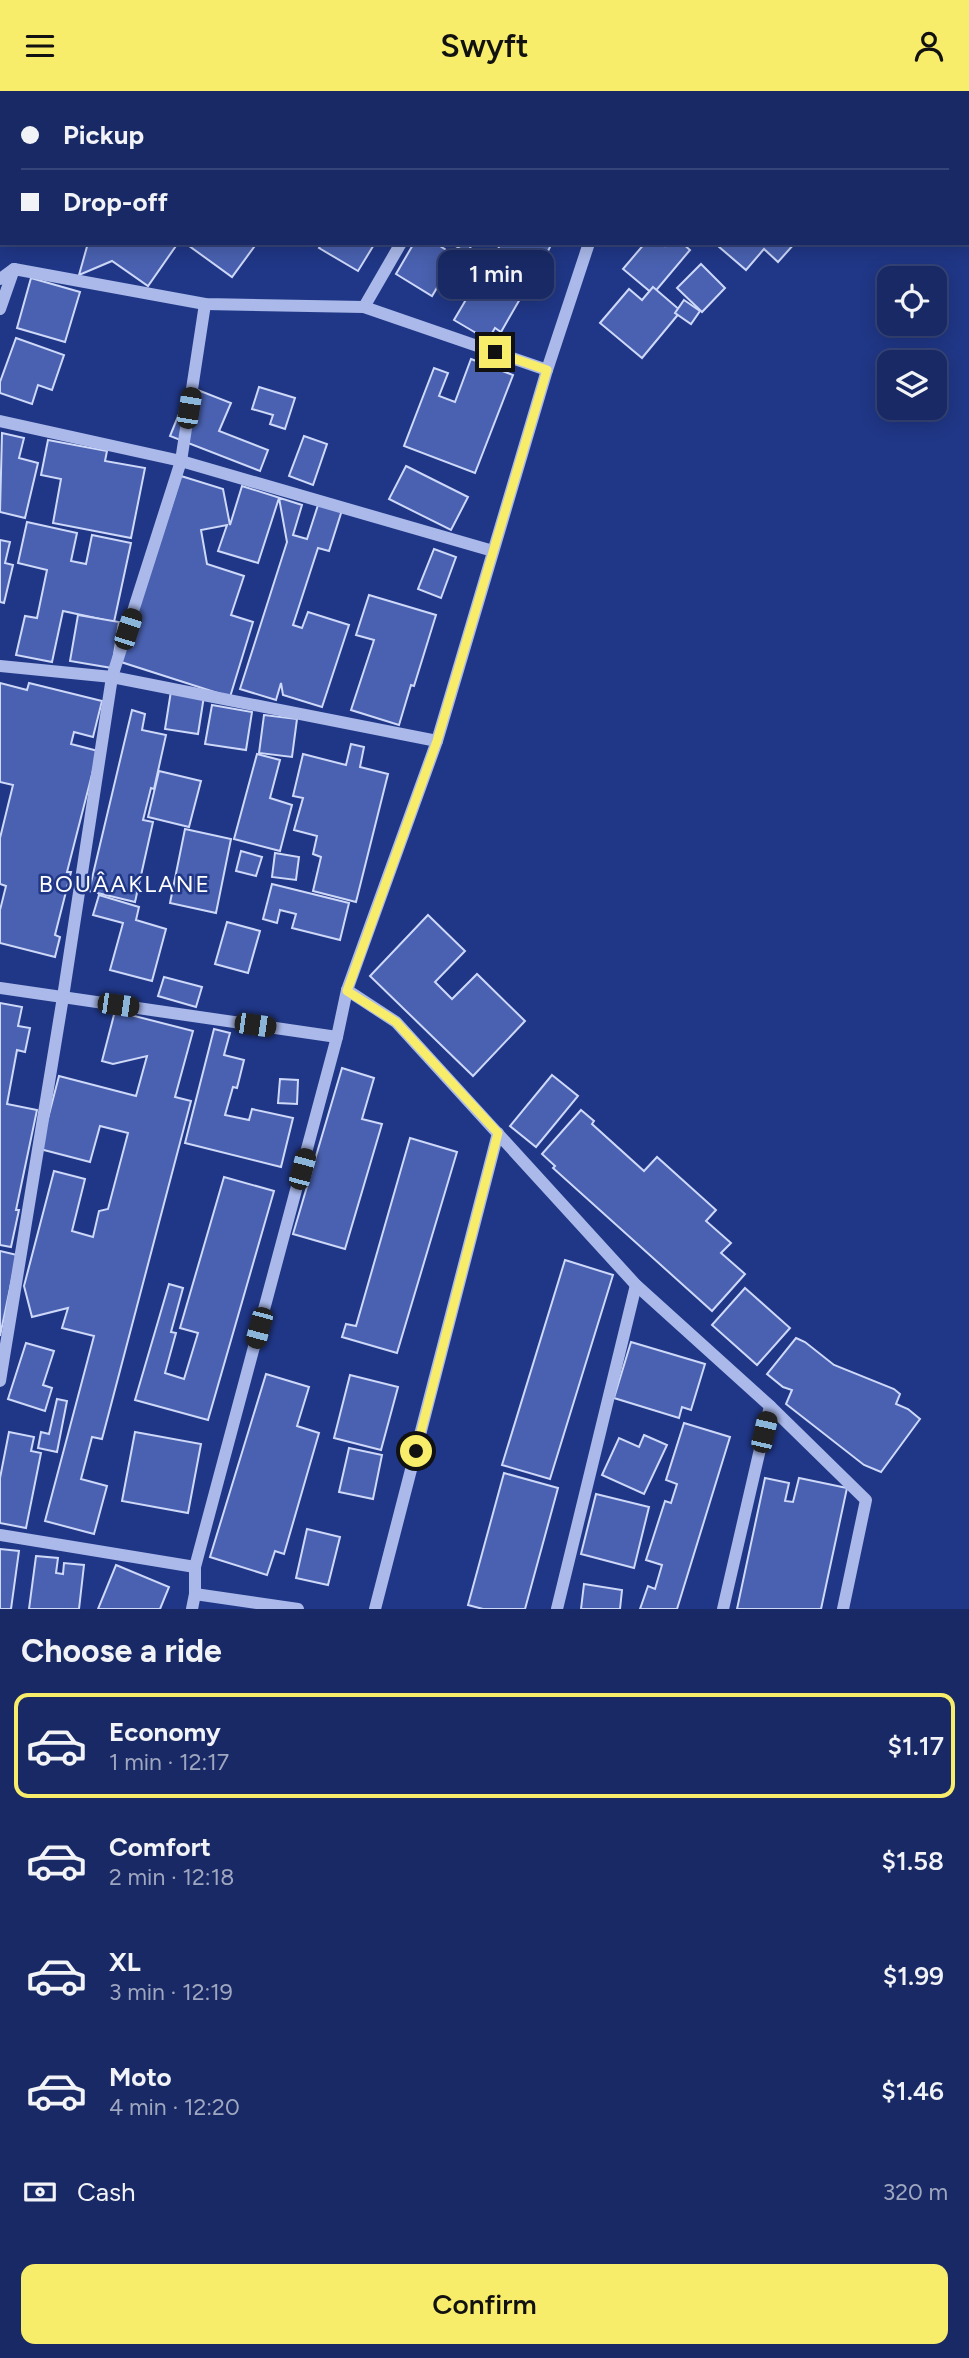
<!DOCTYPE html>
<meta charset="utf-8">
<style>
body{margin:0;font-family:Figtree,sans-serif;background:#21316b;color:#f1f3f6;height:100vh;display:flex;flex-direction:column;font-size:26px;white-space:nowrap}
*{box-sizing:border-box;margin:0}
p{font-size:23px;color:#9fa6bf}
.icon{flex:none;width:38px;height:38px;fill:none;stroke:currentColor;stroke-width:2;stroke-linecap:round;stroke-linejoin:round}
.map{position:relative;height:1518px;overflow:hidden}
.side{display:flex;flex-direction:column;background:#182965;flex:1}
.side>*{flex:none}
.guide{position:absolute;left:0px;top:0px;width:970px;height:154px;box-shadow:0 4px 18px #0003,0 0 0 2px #364579;display:grid;align-content:center;height:154px;padding:0 21px;background:#182965}
.buttons{position:absolute;left:877px;top:175px;display:grid;gap:14px}
.buttons a{display:grid;place-items:center;width:70px;height:70px;border-radius:14px;background:#182965;box-shadow:0 4px 18px #0003,0 0 0 2px #364579;font-size:35px}
.end{position:absolute;width:32px;height:32px;margin:-16px;border:9px solid #f8ed6a;background:#111;box-shadow:0 0 0 4px #111}
.from{border-radius:50%}
.bubble{position:absolute;height:49px;border-radius:14px;background:#182965;box-shadow:0 4px 18px #0003,0 0 0 2px #364579;font-size:23px;font-weight:600;line-height:49px;text-align:center}
.car{position:absolute;width:21px;height:42px;margin:-21px -10px;border-radius:9px;box-shadow:0 0 5px 2px #0007;background:linear-gradient(#222 24%,#8ab4d8 0 40%,#222 0 76%,#8ab4d8 0 86%,#222 0)}
.guide b{display:flex;align-items:center;gap:24px;height:66px;font-size:26px}
.guide b+b{border-top:2px solid #364579}
.guide i{width:18px;height:18px;background:#f1f3f6}
ul{padding:0;list-style:none}
li{display:flex;align-items:center;gap:21px;height:105px;margin:0 14px 10px;padding:0 7px;border:4px solid transparent;border-radius:14px}
li div{flex:1}
li b{display:block;font-size:26px}
li em{font-style:normal;font-weight:600}
li.selected{border-color:#f8ed6a}
li>.icon{width:63px;height:63px;stroke-width:1.5}
h2{padding:0 21px;font-size:32px;line-height:84px}
.pay{display:flex;align-items:center;gap:18px;height:77px;padding:0 21px;font-size:26px}
.pay p{margin-inline-start:auto}
.action{display:flex;gap:14px;margin-top:auto;padding:14px 21px}
.action a{flex:1;height:80px;border-radius:14px;background:#f8ed6a;color:#111;font-size:28px;font-weight:600;line-height:80px;text-align:center}
header{display:flex;justify-content:space-between;align-items:center;height:91px;padding:0 21px;background:#f8ed6a;color:#111;font-size:32px;font-weight:600}
.map>svg:first-child{display:block}
.building{fill:#4961b0;stroke:#ced8f8;stroke-width:2}
.lines{fill:none;stroke-linecap:round;stroke-linejoin:round}
.minor{stroke:#aab9ea;stroke-width:12}
.route{stroke:#f8ed6a;stroke-width:9}
.labels{text-anchor:middle;stroke-width:5;stroke-linejoin:round;paint-order:stroke}
.quarter-label{font-size:23px;letter-spacing:2px;fill:#fff;stroke:#203787}
</style>
<header><svg class="icon" aria-label="menu" viewBox="0 0 24 24"><path d="M4 6h16M4 12h16M4 18h16"/></svg>Swyft<svg class="icon" aria-label="person" viewBox="0 0 24 24"><circle cx="12" cy="8" r="4"/><path d="M4 21q1-7 8-7t8 7"/></svg></header>
<div class="map">
<svg width="969" height="1518" viewBox="0 0 969 1518">
<rect width="100%" height="100%" fill="#203787"/>
<g class="building">
<path d="M30 0H81L83 2H32Z"/>
<path d="M346 0H392L393 2H349Z"/>
<path d="M408 0H445L448 2H407Z"/>
<path d="M677 0H707L710 2H676Z"/>
<path d="M871 0H909L911 2H869Z"/>
<path d="M88 152H178L148 195 112 170 79 184Z"/>
<path d="M185 152H257L232 186Z"/>
<path d="M322 152H375L358 180 319 157Z"/>
<path d="M414 152H435L456 165 432 205 396 183Z"/>
<path d="M451 152H473L467 162Z"/>
<path d="M501 152H552L530 196 489 176Z"/>
<path d="M645 152H662L665 155 667 152H682L690 159 653 203 623 178Z"/>
<path d="M720 152H795L778 171 764 158 746 179 718 155Z"/>
<path d="M476 163 486 168 476 185 467 180Z"/>
<path d="M701 173 725 197 702 221 677 197Z"/>
<path d="M484 178 524 201 501 241 495 237 488 249 454 229Z"/>
<path d="M31 187 80 201 65 251 17 237Z"/>
<path d="M653 196 681 220 642 267 600 232 629 198 642 209Z"/>
<path d="M684 209 700 220 691 233 675 222Z"/>
<path d="M16 247 64 264 52 299 38 294 32 313 0 302V291Z"/>
<path d="M471 268 513 284 475 382 404 355 434 277 448 282 439 305 455 311Z"/>
<path d="M190 296 231 312 219 340 268 359 260 380 170 345Z"/>
<path d="M259 296 295 307 285 338 270 333 273 324 252 318Z"/>
<path d="M2 342 24 347 19 367 38 372 25 427 0 421Z"/>
<path d="M304 345 327 353 313 394 289 385Z"/>
<path d="M48 349 107 360 105 370 145 377 131 447 53 432 61 388 41 384Z"/>
<path d="M406 375 468 406 451 439 389 408Z"/>
<path d="M181 385 223 398 230 434 242 395 302 414 293 444 307 448 319 411 342 419 329 460 318 457 293 534 302 537 308 521 349 534 322 616 283 604 281 592 276 609 240 598 287 451 279 407 258 472 218 460 227 434 201 439 207 473 244 485 231 524 253 531 230 606 121 571Z"/>
<path d="M27 431 77 442 71 470 86 473 92 444 131 452 114 531 63 520 52 571 16 564 25 525 37 527 47 479 18 472Z"/>
<path d="M0 449 10 451 5 472 13 474 4 512 0 511Z"/>
<path d="M434 458 456 466 441 507 418 498Z"/>
<path d="M369 504 436 524 414 595 411 594 399 634 351 619 374 549 356 544Z"/>
<path d="M78 524 119 531 112 577 70 570Z"/>
<path d="M0 592 27 599 29 592 102 610 93 646 74 641 71 653 98 660 67 781H71L55 844 60 846 55 866 0 852V819L6 795 0 793V747L13 694 0 691Z"/>
<path d="M171 600 204 605 198 643 165 638Z"/>
<path d="M212 614 252 621 246 659 205 653Z"/>
<path d="M132 619 145 623 142 639 166 644 154 698 151 697 143 729 153 731 135 811 89 800Z"/>
<path d="M264 624 297 628 292 666 259 662Z"/>
<path d="M351 653 364 656 360 676 388 683 356 811 313 800 321 766 313 763 317 745 294 739 303 707 293 705 303 663 346 674Z"/>
<path d="M257 663 280 669 270 707 292 714 280 760 234 748Z"/>
<path d="M159 680 201 690 189 736 148 726Z"/>
<path d="M185 738 231 748 216 822 170 812Z"/>
<path d="M241 760 262 766 256 785 236 780Z"/>
<path d="M275 762 299 766 296 789 272 786Z"/>
<path d="M272 793 349 812 340 849 292 837 296 823 280 819 277 832 263 828Z"/>
<path d="M99 804 139 816 136 829 166 838 152 890 110 879 123 832 93 824Z"/>
<path d="M428 824 465 860 435 891 452 908 477 883 525 930 473 985 370 885Z"/>
<path d="M227 831 260 840 248 882 215 873Z"/>
<path d="M164 886 202 896 196 916 158 905Z"/>
<path d="M0 912 22 916 18 935 30 937 25 961 17 959 7 1013 37 1019 16 1119H19L11 1156 0 1154Z"/>
<path d="M115 920 193 940 175 1006 191 1010 102 1348 92 1346 81 1388 107 1395 94 1443 45 1430 94 1245 62 1237 68 1217 32 1226 24 1195 54 1080 85 1088 72 1140 93 1146 99 1120 108 1118 128 1042 100 1035 90 1071 40 1058 59 985 136 1005 147 965 113 973 102 970Z"/>
<path d="M214 938 230 942 224 964 244 969 237 997 233 996 225 1024 249 1029 252 1018 293 1027 281 1076 185 1052Z"/>
<path d="M342 977 374 987 362 1028 382 1033 345 1158 293 1143Z"/>
<path d="M552 984 578 1005 536 1056 510 1035Z"/>
<path d="M280 988 298 989 297 1013 278 1012Z"/>
<path d="M581 1019 594 1030 592 1033 644 1080 657 1066 716 1119 706 1130 731 1152 721 1162 745 1183 712 1220 553 1077 555 1075 542 1063Z"/>
<path d="M410 1047 457 1061 397 1262 342 1246 346 1233 356 1235Z"/>
<path d="M224 1086 274 1100 208 1329 135 1309 169 1193 183 1197 171 1241 176 1242 165 1282 184 1288 198 1242 180 1237Z"/>
<path d="M0 1160 17 1164 0 1245Z"/>
<path d="M565 1169 613 1184 550 1388 502 1374Z"/>
<path d="M745 1197 790 1237 757 1274 712 1234Z"/>
<path d="M796 1247 805 1251 834 1274 894 1298 900 1303 896 1313 908 1318 920 1328 881 1381 864 1374 786 1313 792 1299 783 1296 767 1283Z"/>
<path d="M631 1251 705 1273 691 1319 682 1316 679 1327 614 1307Z"/>
<path d="M26 1252 54 1260 43 1294 52 1297 45 1320 8 1308Z"/>
<path d="M266 1283 309 1296 297 1335 319 1342 284 1463 275 1460 267 1484 210 1466Z"/>
<path d="M350 1284 398 1296 381 1359 334 1347Z"/>
<path d="M57 1308 67 1310 57 1361 38 1357 41 1341 49 1343Z"/>
<path d="M684 1332 730 1346 677 1518H640L648 1495 655 1498 662 1474 646 1469 665 1410 671 1412 677 1393 666 1389Z"/>
<path d="M9 1341 34 1346 31 1360 41 1362 26 1437 0 1432V1387Z"/>
<path d="M135 1341 201 1353 188 1422 122 1410Z"/>
<path d="M644 1344 667 1354 644 1403 602 1384 619 1347 639 1356Z"/>
<path d="M349 1357 382 1364 373 1408 339 1401Z"/>
<path d="M504 1382 558 1397 525 1518H483L468 1514Z"/>
<path d="M765 1387 789 1392 785 1410 793 1411 799 1387 847 1397 821 1518H737Z"/>
<path d="M596 1403 649 1416 634 1477 581 1463Z"/>
<path d="M307 1438 340 1446 328 1494 296 1487Z"/>
<path d="M0 1458 19 1460 11 1518H0Z"/>
<path d="M36 1465 58 1467 56 1482 63 1483 64 1472 84 1474 79 1518H29Z"/>
<path d="M116 1474 169 1496 160 1518H98Z"/>
<path d="M584 1493 622 1499 620 1518H581Z"/>
</g>
<g class="lines">
<g class="minor">
<path d="M484 0 487 2"/>
<path d="M638 2 639 0"/>
<path d="M0 188 14 178 205 213 364 216 547 279"/>
<path d="M364 216 401 152"/>
<path d="M0 218 14 178"/>
<path d="M0 330 181 370 493 460"/>
<path d="M0 575 112 586 437 650"/>
<path d="M0 897 337 946"/>
<path d="M347 899 396 931 636 1194 770 1315 866 1409 843 1518"/>
<path d="M0 1290 63 906 112 586 181 370 205 213"/>
<path d="M0 1444 195 1476"/>
<path d="M195 1503 298 1518"/>
<path d="M192 1518 195 1503V1476L337 946 347 899 437 650 547 279 589 152"/>
<path d="M375 1518 498 1042"/>
<path d="M557 1518 636 1194"/>
<path d="M723 1518 770 1315"/>
</g>
</g>
<g class="lines">
<path class="route" d="M416 1360 498 1042 396 931 347 900 437 650 547 279 495 261"/>
</g>
<g class="labels">
<g class="quarter-label">
<text x="125" y="801">BOUÂAKLANE</text>
</g>
</g>
</svg>
<div class="buttons">
<a><svg class="icon" aria-label="locate" viewBox="0 0 24 24"><circle cx="12" cy="12" r="6"/><path d="M12 2v4M12 18v4M2 12h4M18 12h4"/></svg></a>
<a><svg class="icon" aria-label="layers" viewBox="0 0 24 24"><path d="M12 4l9 5-9 5-9-5zM3 14l9 5 9-5"/></svg></a>
</div>
<i class="end from" style="left:416px;top:1360px"></i>
<i class="end" style="left:495px;top:261px"></i>
<div class="bubble" style="left:438px;top:159px;width:116px">1 min</div>
<i class="car" style="left:189px;top:317px;rotate:9deg"></i>
<i class="car" style="left:128px;top:538px;rotate:18deg"></i>
<i class="car" style="left:118px;top:914px;rotate:98deg"></i>
<i class="car" style="left:255px;top:934px;rotate:98deg"></i>
<i class="car" style="left:302px;top:1078px;rotate:15deg"></i>
<i class="car" style="left:259px;top:1237px;rotate:195deg"></i>
<i class="car" style="left:764px;top:1341px;rotate:13deg"></i>
<div class="guide">
<b><i class="from"></i>Pickup</b>
<b><i></i>Drop-off</b>
</div>
</div>
<section class="side">
<h2>Choose a ride</h2>
<ul>
<li class="selected"><svg class="icon" aria-label="car" viewBox="0 0 24 24"><path d="M5 17H2v-5l4-1 3-4h7l3 4 3 1v5h-3M9 17h6M6 11h13"/><circle cx="7" cy="17" r="2"/><circle cx="17" cy="17" r="2"/></svg><div><b>Economy</b><p>1 min · 12:17</p></div><em>$1.17</em></li>
<li><svg class="icon" aria-label="car" viewBox="0 0 24 24"><path d="M5 17H2v-5l4-1 3-4h7l3 4 3 1v5h-3M9 17h6M6 11h13"/><circle cx="7" cy="17" r="2"/><circle cx="17" cy="17" r="2"/></svg><div><b>Comfort</b><p>2 min · 12:18</p></div><em>$1.58</em></li>
<li><svg class="icon" aria-label="car" viewBox="0 0 24 24"><path d="M5 17H2v-5l4-1 3-4h7l3 4 3 1v5h-3M9 17h6M6 11h13"/><circle cx="7" cy="17" r="2"/><circle cx="17" cy="17" r="2"/></svg><div><b>XL</b><p>3 min · 12:19</p></div><em>$1.99</em></li>
<li><svg class="icon" aria-label="car" viewBox="0 0 24 24"><path d="M5 17H2v-5l4-1 3-4h7l3 4 3 1v5h-3M9 17h6M6 11h13"/><circle cx="7" cy="17" r="2"/><circle cx="17" cy="17" r="2"/></svg><div><b>Moto</b><p>4 min · 12:20</p></div><em>$1.46</em></li>
</ul>
<div class="pay"><svg class="icon" aria-label="cash" viewBox="0 0 24 24"><path d="M3 7h18v10H3z"/><circle cx="12" cy="12" r="2"/></svg>Cash<p>320 m</p></div>
<div class="action"><a>Confirm</a></div>
</section>
